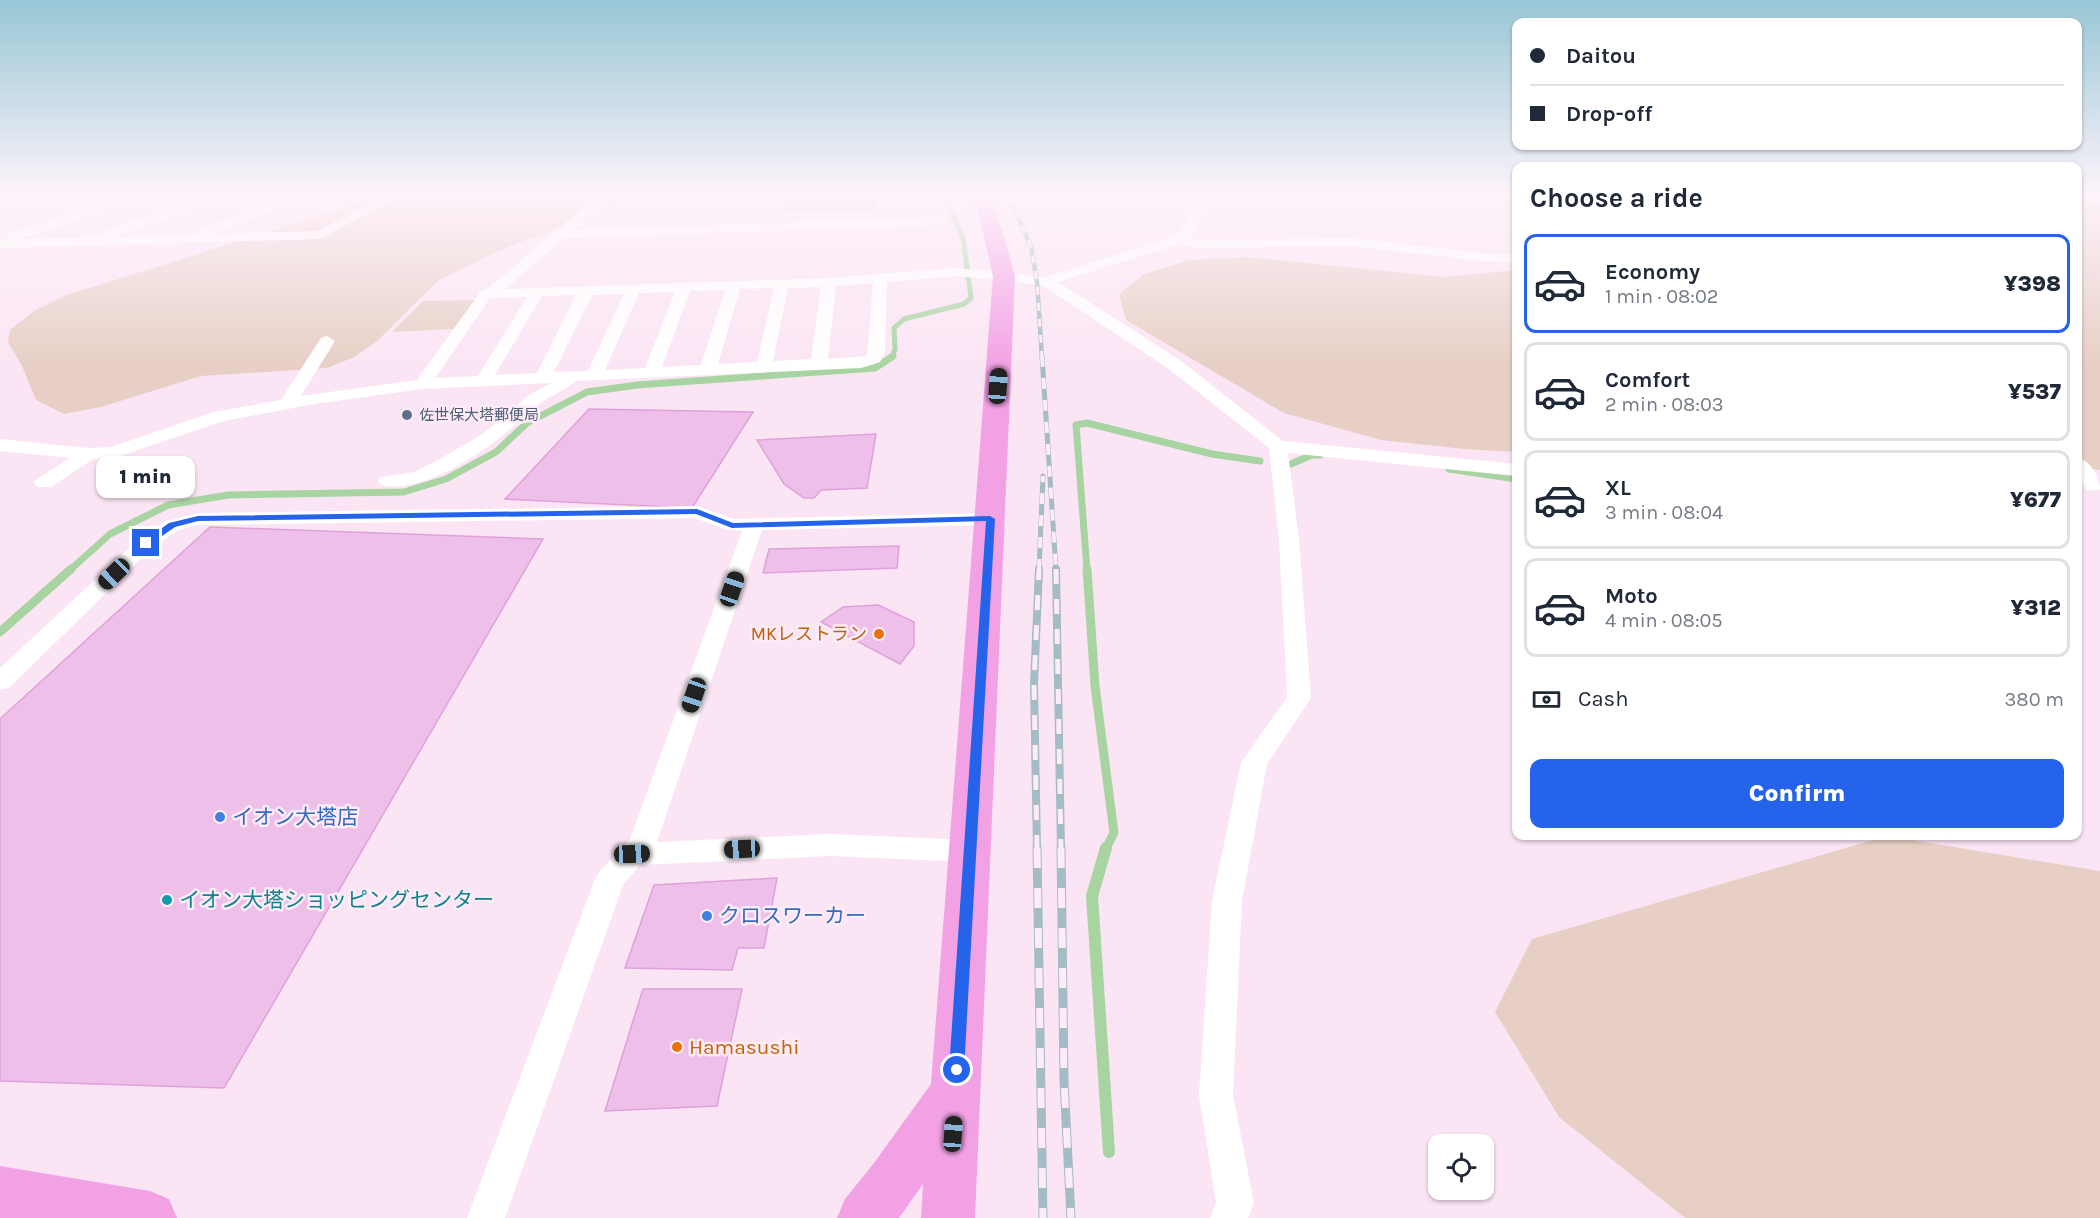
<!DOCTYPE html>
<meta charset="utf-8">
<style>
body{margin:0;font-family:Karla,"Noto Sans JP",sans-serif;background:#f6f6f7;color:#1f2937;height:100vh;display:flex;flex-direction:column;font-size:22px;white-space:nowrap}
*{box-sizing:border-box;margin:0}
p{font-size:20px;color:#747a83}
.icon{flex:none;width:33px;height:33px;fill:none;stroke:currentColor;stroke-width:2;stroke-linecap:round;stroke-linejoin:round}
.map{position:relative;flex:1;overflow:hidden}
.drawer{position:absolute;left:1512px;top:162px;width:570px;height:678px;display:flex;flex-direction:column;background:#fff;border-radius:12px;box-shadow:0 2px 4px #0004}
.drawer>*{flex:none}
.guide{position:absolute;left:1512px;top:18px;width:570px;height:132px;border-radius:12px;box-shadow:0 2px 4px #0004;display:grid;align-content:center;height:132px;padding:0 18px;background:#fff}
.buttons{position:absolute;left:1428px;top:1134px;display:grid;gap:12px}
.buttons a{display:grid;place-items:center;width:66px;height:66px;border-radius:12px;background:#fff;box-shadow:0 2px 4px #0004;font-size:30px}
.end{position:absolute;width:27px;height:27px;margin:-14px;border:8px solid #2563eb;background:#fff;box-shadow:0 0 0 3px #fff}
.from{border-radius:50%}
.bubble{position:absolute;height:42px;border-radius:12px;background:#fff;box-shadow:0 2px 4px #0004;font-size:20px;font-weight:800;line-height:42px;text-align:center}
.car{position:absolute;width:18px;height:36px;margin:-18px -9px;border-radius:8px;box-shadow:0 0 4px 2px #0007;background:linear-gradient(#222 24%,#8ab4d8 0 40%,#222 0 76%,#8ab4d8 0 86%,#222 0)}
.guide b{display:flex;align-items:center;gap:21px;height:57px;font-size:22px}
.guide b+b{border-top:2px solid #e0e1e3}
.guide i{width:15px;height:15px;background:#1f2937}
ul{padding:0;list-style:none}
li{display:flex;align-items:center;gap:18px;height:99px;margin:0 12px 9px;padding:0 6px;border:3px solid #e0e1e3;border-radius:12px}
li div{flex:1}
li b{display:block;font-size:22px}
li em{font-style:normal;font-weight:800}
li.selected{border-color:#2563eb}
li>.icon{width:54px;height:54px;stroke-width:1.5}
h2{padding:0 18px;font-size:27px;line-height:72px}
.pay{display:flex;align-items:center;gap:15px;height:66px;padding:0 18px;font-size:22px}
.pay p{margin-inline-start:auto}
.primary-button{display:flex;gap:12px;margin-top:auto;padding:12px 18px}
.primary-button a{flex:1;height:69px;border-radius:12px;background:#2563eb;color:#fff;font-size:24px;font-weight:800;line-height:69px;text-align:center}
.map>svg:first-child{display:block}
.green{fill:#e7cfc5}
.lines{fill:none;stroke-linecap:round;stroke-linejoin:round}
.stream-far3{stroke:#a8d4a2;stroke-width:5}
.stream-far2{stroke:#a8d4a2;stroke-width:7}
.stream-far1{stroke:#a8d4a2;stroke-width:9}
.stream{stroke:#a8d4a2;stroke-width:12}
.building{fill:#eebfe9;stroke:#e0a0da;stroke-width:1.5}
.minor{fill:#fff;fill-rule:evenodd}
.tertiary{fill:#fff;fill-rule:evenodd}
.trunk{fill:#f2a1e5;fill-rule:evenodd}
.rail-far3-casing{stroke:#a4bcc3;stroke-width:4.5}
.rail-far2-casing{stroke:#a4bcc3;stroke-width:5}
.rail-far1-casing{stroke:#a4bcc3;stroke-width:8}
.rail-casing{stroke:#a4bcc3;stroke-width:9}
.rail-far3{stroke:#feebf8;stroke-width:3;stroke-dasharray:8;stroke-linecap:butt}
.rail-far2{stroke:#feebf8;stroke-width:4;stroke-dasharray:11;stroke-linecap:butt}
.rail-far1{stroke:#feebf8;stroke-width:5;stroke-dasharray:15;stroke-linecap:butt}
.rail{stroke:#feebf8;stroke-width:7;stroke-dasharray:20;stroke-linecap:butt}
.route{fill:#2563eb}
.service-dot{fill:#5c6f8a;stroke:#feebf8;stroke-width:2}
.food-dot{fill:#e8710a;stroke:#feebf8;stroke-width:2}
.shop-dot{fill:#3f7fe0;stroke:#feebf8;stroke-width:2}
.culture-dot{fill:#0f9aa8;stroke:#feebf8;stroke-width:2}
.labels{text-anchor:middle;stroke-width:5;stroke-linejoin:round;paint-order:stroke}
.far-service-label{font-size:15px;fill:#4e5e75;stroke:#feebf8;text-anchor:start}
.food-label{font-size:18px;fill:#c56008;stroke:#feebf8;text-anchor:end}
.near-shop-label{font-size:21px;fill:#366cbe;stroke:#feebf8;text-anchor:start}
.near-culture-label{font-size:21px;fill:#0d838f;stroke:#feebf8;text-anchor:start}
.near-food-label{font-size:21px;fill:#c56008;stroke:#feebf8;text-anchor:start}
</style>
<div class="map">
<svg width="2100" height="1218" viewBox="0 0 2100 1218">
<rect width="100%" height="100%" fill="#fbe5f4"/>
<g class="green">
<path d="M382 196H628L617 204 496 252 439 280 377 341 354 357 327 368 201 376 101 407 64 414 36 400 22 366 8 342 10 330 34 311 64 296Z"/>
<path d="M2078 196H2100V470L2078 467Z"/>
<path d="M1248 257 1444 277 1516 270V452L1464 449 1381 440 1284 413 1126 320 1119 294 1144 274 1189 260Z"/>
<path d="M475 300 454 329 392 332 423 301Z"/>
<path d="M1887 836 2100 871V1218H1685L1559 1117 1495 1012 1532 939Z"/>
</g>
<g class="lines">
<path class="stream-far3" d="M892 358 895 349 894 328 904 319 964 304 971 298 963 238 945 196"/>
<g class="stream-far2">
<path d="M1291 464 1312 455H1320"/>
<path d="M1449 469 1516 479"/>
<path d="M70 570 110 534 168 505 228 495 404 492 446 479 496 452 527 423 587 392 637 385 875 368 893 356"/>
<path d="M1087 570 1076 425 1087 423 1212 454 1260 461"/>
</g>
<g class="stream-far1">
<path d="M1087 569 1095 686 1114 833 1105 850"/>
<path d="M0 632 71 569"/>
</g>
<path class="stream" d="M1106 848 1092 896 1109 1152"/>
</g>
<g class="building">
<path d="M789 196H876L873 209 785 211Z"/>
<path d="M589 409 753 412 692 508 505 499Z"/>
<path d="M876 434 867 488 821 490 814 498H804L784 484 757 440Z"/>
<path d="M210 527 543 539 224 1088 0 1081V719Z"/>
<path d="M899 546 897 568 763 573 769 549Z"/>
<path d="M878 605 914 622V646L900 664 821 622 843 607Z"/>
<path d="M777 878 764 948H738L732 970 625 968 654 885Z"/>
<path d="M643 989H742L717 1106 605 1111Z"/>
</g>
<g class="lines">
<g class="minor">
<path d="M23 196H42L40 199 0 211V203Z"/>
<path d="M124 196H143L141 199 19 239 106 237 103 234 105 231 208 196H226L115 237 197 234 198 230 291 196H309L213 234 317 231 384 196H400L320 239 0 248V240H8L6 237 8 234Z"/>
<path d="M601 196H616L573 230 943 217 949 221 943 225 564 238 505 289 829 278 956 268 1045 277 1173 237 1181 231 1198 196H1210L1194 233 1189 238 1201 240 1353 238 1481 253 1516 254V262L1481 261 1353 246 1201 248 1179 244 1058 282 1181 361 1283 441 1516 464V476L1288 453 1299 539 1311 698 1267 764 1242 901 1233 1095 1254 1203 1248 1218H1210L1216 1203 1199 1095 1212 901 1241 763 1287 697 1279 539 1269 448 1169 369 1042 285 956 276 887 282 885 352 880 362 861 368 576 381C565 390 552 395 541 403 526 414 513 428 498 439 472 460 416 494 381 485L378 481 381 477 414 472 440 459 484 433 529 395 551 383 422 389 314 404 224 421 120 456 93 459 51 487H37L34 483 37 479 70 458 0 451V439L88 448 111 447 214 412 281 400 321 338 327 336 335 341 301 396 417 380 481 291 486 290 590 202ZM873 283 867 356 828 359 836 286ZM821 287 811 359 773 361 788 288ZM774 288 757 362 718 364 740 289ZM725 290 701 365 662 367 690 291ZM675 292 645 368 605 370 639 293ZM624 294 588 371 554 372 592 295ZM576 295 537 373 495 375 542 296ZM527 297 478 376 435 378 490 298Z"/>
<path d="M2078 458C2091 461 2100 478 2100 490H2087L2078 477Z"/>
<path d="M697 506 734 519 990 513 997 515 1000 519 997 523 990 525 762 530 657 842 830 834 970 840 980 843 984 851 980 859 970 862 830 856 640 865 623 885 505 1218H467L595 879 600 871 630 839 742 531 725 529 695 518 198 525 179 530 153 547 9 688 0 690V668L139 539 165 521 198 513Z"/>
</g>
<path class="tertiary" d="M2078 196H2100V204L2078 202Z"/>
<g class="trunk">
<path d="M968 196H987L995 206 1015 276 975 1218H921L923 1184 899 1218H837L845 1199 874 1163 931 1084 993 276 977 207Z"/>
<path d="M0 1166 150 1191 169 1199 177 1218H0Z"/>
</g>
<defs>
<path id="rail-far3" d="M1009 196 1031 247 1037 282 1042 358"/>
<g id="rail-far2">
<path d="M1042 356 1056 570"/>
<path d="M1039 570 1043 476"/>
</g>
<g id="rail-far1">
<path d="M1056 569 1061 850"/>
<path d="M1037 850 1034 684 1039 569"/>
</g>
<g id="rail">
<path d="M1037 848 1043 1218"/>
<path d="M1061 848 1064 1081 1071 1218"/>
</g>
</defs>
<use href="#rail-far3" class="rail-far3-casing"/>
<use href="#rail-far2" class="rail-far2-casing"/>
<use href="#rail-far1" class="rail-far1-casing"/>
<use href="#rail" class="rail-casing"/>
<use href="#rail-far3" class="rail-far3"/>
<use href="#rail-far2" class="rail-far2"/>
<use href="#rail-far1" class="rail-far1"/>
<use href="#rail" class="rail"/>
</g>
<linearGradient id="sky" x2="0" y2="1"><stop stop-color="#98c7d6"/><stop offset="0.53" stop-color="#fdf3fa"/><stop offset="1" stop-color="#fdf3fa" stop-opacity="0"/></linearGradient>
<rect width="2100" height="367" fill="url(#sky)"/>
<path class="route" d="M697 509 733 523 990 516 995 519 964 1070 962 1075 957 1077 952 1075 949 1070 986 521 732 528 696 514 198 521 175 527 149 545 141 543 169 523 198 516Z"/>
<circle class="service-dot" cx="407" cy="415" r="6"/>
<g class="food-dot">
<circle cx="879" cy="634" r="6"/>
<circle cx="677" cy="1047" r="6"/>
</g>
<g class="shop-dot">
<circle cx="220" cy="817" r="6"/>
<circle cx="707" cy="916" r="6"/>
</g>
<circle class="culture-dot" cx="167" cy="900" r="6"/>
<g class="labels">
<g class="far-service-label">
<text x="419" y="420">佐世保大塔郵便局</text>
</g>
<g class="food-label">
<text x="867" y="640">MKレストラン</text>
</g>
<g class="near-shop-label">
<text x="232" y="824">イオン大塔店</text>
<text x="719" y="923">クロスワーカー</text>
</g>
<g class="near-culture-label">
<text x="179" y="907">イオン大塔ショッピングセンター</text>
</g>
<g class="near-food-label">
<text x="689" y="1054">Hamasushi</text>
</g>
</g>
</svg>
<div class="buttons">
<a><svg class="icon" aria-label="locate" viewBox="0 0 24 24"><circle cx="12" cy="12" r="6"/><path d="M12 2v4M12 18v4M2 12h4M18 12h4"/></svg></a>
</div>
<i class="end from" style="left:957px;top:1070px"></i>
<i class="end" style="left:146px;top:543px"></i>
<div class="bubble" style="left:96px;top:456px;width:99px">1 min</div>
<i class="car" style="left:998px;top:386px;rotate:4deg"></i>
<i class="car" style="left:114px;top:574px;rotate:226deg"></i>
<i class="car" style="left:732px;top:589px;rotate:19deg"></i>
<i class="car" style="left:694px;top:695px;rotate:199deg"></i>
<i class="car" style="left:742px;top:849px;rotate:267deg"></i>
<i class="car" style="left:632px;top:854px;rotate:88deg"></i>
<i class="car" style="left:953px;top:1134px;rotate:4deg"></i>
<div class="guide">
<b><i class="from"></i>Daitou</b>
<b><i></i>Drop-off</b>
</div>
<section class="drawer">
<h2>Choose a ride</h2>
<ul>
<li class="selected"><svg class="icon" aria-label="car" viewBox="0 0 24 24"><path d="M5 17H2v-5l4-1 3-4h7l3 4 3 1v5h-3M9 17h6M6 11h13"/><circle cx="7" cy="17" r="2"/><circle cx="17" cy="17" r="2"/></svg><div><b>Economy</b><p>1 min · 08:02</p></div><em>¥398</em></li>
<li><svg class="icon" aria-label="car" viewBox="0 0 24 24"><path d="M5 17H2v-5l4-1 3-4h7l3 4 3 1v5h-3M9 17h6M6 11h13"/><circle cx="7" cy="17" r="2"/><circle cx="17" cy="17" r="2"/></svg><div><b>Comfort</b><p>2 min · 08:03</p></div><em>¥537</em></li>
<li><svg class="icon" aria-label="car" viewBox="0 0 24 24"><path d="M5 17H2v-5l4-1 3-4h7l3 4 3 1v5h-3M9 17h6M6 11h13"/><circle cx="7" cy="17" r="2"/><circle cx="17" cy="17" r="2"/></svg><div><b>XL</b><p>3 min · 08:04</p></div><em>¥677</em></li>
<li><svg class="icon" aria-label="car" viewBox="0 0 24 24"><path d="M5 17H2v-5l4-1 3-4h7l3 4 3 1v5h-3M9 17h6M6 11h13"/><circle cx="7" cy="17" r="2"/><circle cx="17" cy="17" r="2"/></svg><div><b>Moto</b><p>4 min · 08:05</p></div><em>¥312</em></li>
</ul>
<div class="pay"><svg class="icon" aria-label="cash" viewBox="0 0 24 24"><path d="M3 7h18v10H3z"/><circle cx="12" cy="12" r="2"/></svg>Cash<p>380 m</p></div>
<div class="primary-button"><a>Confirm</a></div>
</section>
</div>
